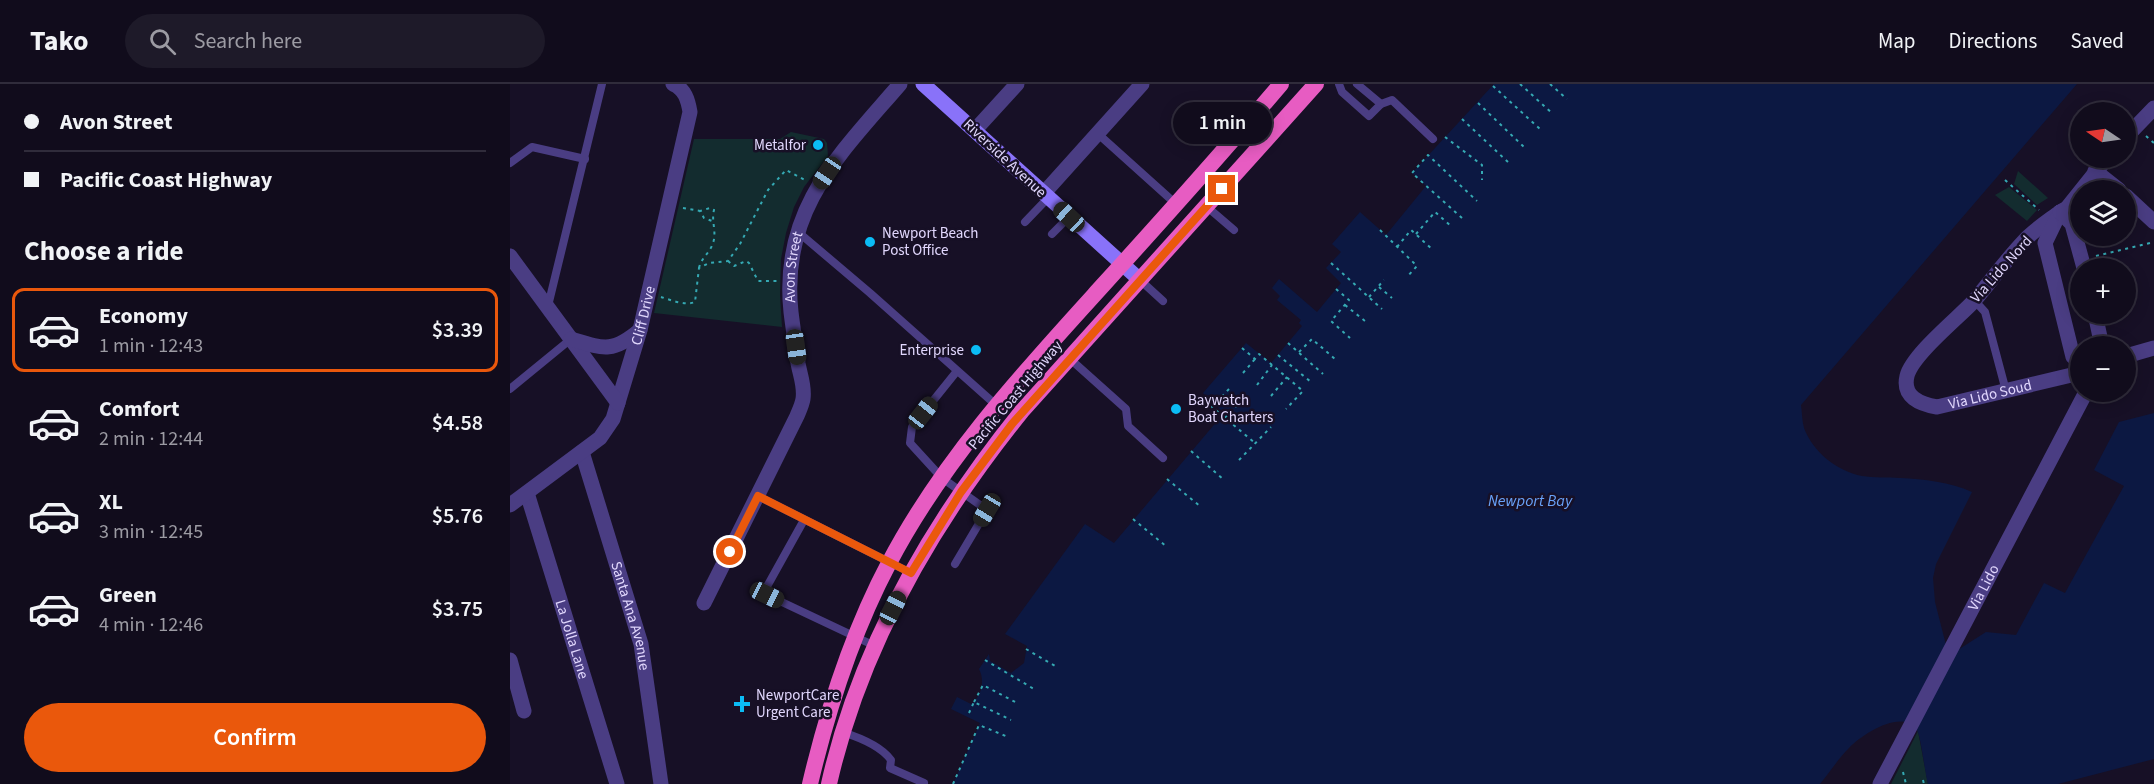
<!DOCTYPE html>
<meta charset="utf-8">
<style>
body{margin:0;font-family:"Source Sans 3",sans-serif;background:#1e1a29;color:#f1f3f6;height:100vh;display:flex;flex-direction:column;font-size:22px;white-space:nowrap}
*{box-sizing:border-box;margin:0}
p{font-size:20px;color:#9c9ba3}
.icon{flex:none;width:33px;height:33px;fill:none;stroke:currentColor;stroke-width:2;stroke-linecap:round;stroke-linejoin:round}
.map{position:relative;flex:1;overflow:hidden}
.sheet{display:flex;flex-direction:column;background:#110c1c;width:510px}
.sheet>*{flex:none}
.guide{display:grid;align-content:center;height:132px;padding:0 24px;background:#110c1c}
.needle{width:39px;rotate:283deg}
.tools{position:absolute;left:1560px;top:18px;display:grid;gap:12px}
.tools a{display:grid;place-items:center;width:66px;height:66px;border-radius:50%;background:#110c1c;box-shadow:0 3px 15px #0003,0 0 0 2px #302c3b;font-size:30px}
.end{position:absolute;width:27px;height:27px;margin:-14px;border:8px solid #ea580c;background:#fff;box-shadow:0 0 0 3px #fff}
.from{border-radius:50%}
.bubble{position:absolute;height:42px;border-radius:21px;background:#110c1c;box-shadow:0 3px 15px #0003,0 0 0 2px #302c3b;font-size:20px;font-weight:600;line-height:42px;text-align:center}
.car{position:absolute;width:18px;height:36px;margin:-18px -9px;border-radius:8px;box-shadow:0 0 4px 2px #0007;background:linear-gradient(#222 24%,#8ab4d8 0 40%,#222 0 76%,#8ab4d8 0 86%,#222 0)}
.guide b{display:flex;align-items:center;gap:21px;height:57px;font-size:22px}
.guide b+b{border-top:2px solid #302c3b}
.guide i{width:15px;height:15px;background:#f1f3f6}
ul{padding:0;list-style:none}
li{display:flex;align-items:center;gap:18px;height:84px;margin:0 12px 9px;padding:0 12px;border:3px solid transparent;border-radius:12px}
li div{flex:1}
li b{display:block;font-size:22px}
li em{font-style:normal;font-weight:600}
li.active{border-color:#ea580c}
li>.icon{width:54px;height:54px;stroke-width:1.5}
h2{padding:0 24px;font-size:27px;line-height:72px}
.button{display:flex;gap:12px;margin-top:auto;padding:12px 24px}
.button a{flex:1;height:69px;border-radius:36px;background:#ea580c;color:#fff;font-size:24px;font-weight:600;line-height:69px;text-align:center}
header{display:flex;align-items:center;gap:36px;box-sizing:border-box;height:84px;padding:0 30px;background:#110c1c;border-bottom:2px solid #302c3b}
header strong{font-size:28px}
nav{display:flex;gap:33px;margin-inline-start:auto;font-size:21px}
.search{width:420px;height:54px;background:#1e1a29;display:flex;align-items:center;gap:15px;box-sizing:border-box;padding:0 21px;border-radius:33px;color:#9c9ba3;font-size:22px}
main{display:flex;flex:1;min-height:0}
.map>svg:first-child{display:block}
.green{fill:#132c2f}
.water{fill:#0c1842}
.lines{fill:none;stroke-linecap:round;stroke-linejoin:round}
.path{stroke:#35a9b3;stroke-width:2;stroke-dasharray:3 4.5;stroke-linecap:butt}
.service{stroke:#4a3d83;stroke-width:8}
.minor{stroke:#4a3d83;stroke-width:15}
.tertiary{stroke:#4a3d83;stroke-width:15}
.secondary{stroke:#8972f9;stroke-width:15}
.trunk{stroke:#e75cc2;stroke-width:16}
.route{stroke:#ea580c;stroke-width:8}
.poi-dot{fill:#0bbcf5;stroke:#171026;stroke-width:2}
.labels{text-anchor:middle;stroke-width:5;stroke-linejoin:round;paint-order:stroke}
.poi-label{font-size:15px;fill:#e1d7fd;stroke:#171026;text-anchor:start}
.street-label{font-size:15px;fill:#e1d7fd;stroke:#171026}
.water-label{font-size:16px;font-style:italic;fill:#69a2f9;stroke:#171026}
</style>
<header>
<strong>Tako</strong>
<div class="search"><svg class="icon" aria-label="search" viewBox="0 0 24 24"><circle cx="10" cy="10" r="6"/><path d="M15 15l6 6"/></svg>Search here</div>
<nav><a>Map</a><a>Directions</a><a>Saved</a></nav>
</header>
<main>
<section class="sheet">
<div class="guide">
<b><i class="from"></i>Avon Street</b>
<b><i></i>Pacific Coast Highway</b>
</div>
<h2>Choose a ride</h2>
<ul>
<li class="active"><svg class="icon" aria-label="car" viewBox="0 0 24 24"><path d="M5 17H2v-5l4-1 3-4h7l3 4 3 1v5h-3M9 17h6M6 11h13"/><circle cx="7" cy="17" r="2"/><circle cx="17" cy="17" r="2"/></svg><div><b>Economy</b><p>1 min · 12:43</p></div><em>$3.39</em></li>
<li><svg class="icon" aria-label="car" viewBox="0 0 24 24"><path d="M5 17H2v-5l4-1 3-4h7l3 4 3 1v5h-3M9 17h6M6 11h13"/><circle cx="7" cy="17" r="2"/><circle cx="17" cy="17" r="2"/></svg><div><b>Comfort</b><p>2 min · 12:44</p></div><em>$4.58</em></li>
<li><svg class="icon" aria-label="car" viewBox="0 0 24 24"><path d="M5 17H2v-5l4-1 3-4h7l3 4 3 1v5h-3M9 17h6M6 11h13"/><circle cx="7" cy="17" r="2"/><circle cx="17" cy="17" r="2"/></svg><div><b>XL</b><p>3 min · 12:45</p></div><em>$5.76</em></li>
<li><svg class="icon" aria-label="car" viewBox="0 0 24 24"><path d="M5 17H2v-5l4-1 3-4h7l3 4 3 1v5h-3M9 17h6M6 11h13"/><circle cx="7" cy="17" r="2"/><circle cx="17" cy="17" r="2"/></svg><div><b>Green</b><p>4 min · 12:46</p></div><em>$3.75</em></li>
</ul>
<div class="button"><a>Confirm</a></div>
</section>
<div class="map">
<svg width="1644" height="700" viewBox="0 0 1644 700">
<rect width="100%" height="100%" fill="#171026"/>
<g class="green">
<path d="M281 48 314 55 317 59 318 72 294 103 284 123 276 149 271 175 270 211 272 243 144 229 184 55H270Z"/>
<path d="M1508 87 1538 114 1527 121 1504 100Z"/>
<path d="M1499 103 1527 126 1517 137 1485 111Z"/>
<path d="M1408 647 1418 700H1381Z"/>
</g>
<path class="water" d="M984 0H1567L1291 321C1292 328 1292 337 1294 344 1303 368 1327 387 1352 392 1364 394 1378 393 1390 394 1414 395 1440 398 1462 408L1426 480 1423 494 1425 518 1436 561 1443 569 1476 548 1506 551 1534 499 1555 509 1614 402 1584 386 1609 338 1644 329V675L1548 700H1418C1415 689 1411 653 1407 646 1393 624 1352 650 1339 664 1328 675 1320 688 1310 700H443L470 639 441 625 447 613 461 620C472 612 475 596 469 585L479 570 480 577 501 589 514 579 517 562 495 550 575 440 604 459 714 329 693 309 736 259 761 279 792 242 789 239 791 236 767 216 770 212 762 204 769 195 807 228 831 199 816 184 831 168 822 160 850 128 876 151 916 102 902 89Z"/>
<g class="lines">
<g class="path">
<path d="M1010 0 1043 30"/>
<path d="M1040 0 1057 15"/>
<path d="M983 2 1031 46"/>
<path d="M968 19 1015 64"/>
<path d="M952 35 999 79"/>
<path d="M1636 52 1644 59"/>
<path d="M935 53 972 81V96"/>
<path d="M1495 96 1529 126"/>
<path d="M173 124 190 127"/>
<path d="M952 134 902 89 918 71 967 117"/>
<path d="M870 146 907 182 897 193"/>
<path d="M906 150 925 128 942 143"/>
<path d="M887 163 901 146 922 165"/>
<path d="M1586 172 1644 158"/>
<path d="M218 177 224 182 236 177 239 179 248 197H268"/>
<path d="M821 179 872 225"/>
<path d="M189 184C191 174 200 169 203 159 207 148 201 137 204 126L200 124 190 127 194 134 202 137"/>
<path d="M869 203 882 214"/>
<path d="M826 205 839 216 821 237 840 254"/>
<path d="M151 213C161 216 175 222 185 218L189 184 199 179 218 177 230 160 258 106 276 86 295 96"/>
<path d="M859 213 874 196"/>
<path d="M835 221 855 237"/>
<path d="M778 259 813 290"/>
<path d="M732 264 745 275 749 270 793 307 776 325"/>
<path d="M789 268 802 255 825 275"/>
<path d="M768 271 801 298"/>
<path d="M733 289 745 275"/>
<path d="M747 301 762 281"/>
<path d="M719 305 702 323 745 359"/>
<path d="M761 312 777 293"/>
<path d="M715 334 731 317"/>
<path d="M681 367 713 395"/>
<path d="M729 376 761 343"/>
<path d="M657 395 691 423"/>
<path d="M623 435 657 463"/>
<path d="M516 565 547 583"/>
<path d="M475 576 524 605"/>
<path d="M464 618 473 601 509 620"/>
<path d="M459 629 464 618 501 636"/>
<path d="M1393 688 1396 700"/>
<path d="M1413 696 1414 700"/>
<path d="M443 700 469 641 498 653"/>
</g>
<g class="service">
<path d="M829 0 832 8 859 32 871 20 882 16 923 55"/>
<path d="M847 0 871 20"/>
<path d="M587 49 666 120"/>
<path d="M0 79 22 63 75 75"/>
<path d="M696 122 724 146"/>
<path d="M515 138 538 114"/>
<path d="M288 148 360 209 486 321"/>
<path d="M542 150 559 133"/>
<path d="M630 196 653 217"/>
<path d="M1464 216 1475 228 1496 307"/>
<path d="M38 222 92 0"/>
<path d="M559 274 616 325 618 342 653 374"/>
<path d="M0 305 61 255"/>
<path d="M248 412 401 489"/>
<path d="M294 436 255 506 257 511 365 562"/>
<path d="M445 480 477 426 432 394 400 359 402 343 447 287"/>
<path d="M332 648C348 653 371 662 381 676L380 684 414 699"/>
</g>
<g class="minor">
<path d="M465 46 507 0"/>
<path d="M1585 87 1609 106"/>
<path d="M534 109 632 0"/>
<path d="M1616 112 1644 138"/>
<path id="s1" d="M1550 128C1538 137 1524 146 1514 157 1496 176 1481 197 1464 217 1448 234 1402 271 1397 292 1392 313 1410 320 1427 323L1570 289"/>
<path id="s2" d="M72 368 131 560 151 700"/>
<path id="s3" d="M17 409 107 700"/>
<path id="s4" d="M0 421 90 354 103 335 130 246 180 28C178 16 175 5 163 0"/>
<path id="s5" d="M194 519 287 332C289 327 292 321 293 315 295 302 290 291 288 279 286 262 283 245 281 228 270 126 329 71 390 0"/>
<path d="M0 576 14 627"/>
</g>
<g class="tertiary">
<path d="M1616 53 1644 24"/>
<path d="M1550 128 1535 159 1563 273 1570 277"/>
<path d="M1550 128 1557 124 1597 74"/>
<path d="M1550 128 1562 140 1574 184"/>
<path d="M0 172 108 319"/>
<path d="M1585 230 1592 262"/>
<path d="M61 255C94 265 103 269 130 246"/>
<path d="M1616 272 1644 264"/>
<path id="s6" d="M1370 700 1576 308"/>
</g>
<path class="secondary" d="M413 0 630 196"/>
<g class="trunk">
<path d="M300 700C318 624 342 549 379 479 434 374 515 287 594 200 654 134 713 68 771 0"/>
<path d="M319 700C350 562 424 436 512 327L806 0"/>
</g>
</g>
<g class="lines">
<path class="route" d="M220 468 248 412 401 489 451 408 502 340 712 105"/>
</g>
<g class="poi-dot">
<circle cx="308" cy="61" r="6"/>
<circle cx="360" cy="158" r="6"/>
<circle cx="466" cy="266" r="6"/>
<circle cx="666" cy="325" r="6"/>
<path d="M229 611h6v6h6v6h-6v6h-6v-6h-6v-6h6z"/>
</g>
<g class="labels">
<g class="poi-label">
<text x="296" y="66" text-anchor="end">Metalfor</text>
<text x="372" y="154">Newport Beach<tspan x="372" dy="17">Post Office</tspan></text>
<text x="454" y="271" text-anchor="end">Enterprise</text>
<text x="678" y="321">Baywatch<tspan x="678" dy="17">Boat Charters</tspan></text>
<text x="246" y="616">NewportCare<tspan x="246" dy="17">Urgent Care</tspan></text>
</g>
<g class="street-label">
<text transform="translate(495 74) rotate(43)" y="5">Riverside Avenue</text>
<text dy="5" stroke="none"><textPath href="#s5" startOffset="360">Avon Street</textPath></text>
<text transform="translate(1491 185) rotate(-48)" y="5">Via Lido Nord</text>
<text dy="5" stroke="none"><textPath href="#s4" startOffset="243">Cliff Drive</textPath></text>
<text transform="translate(505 311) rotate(-50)" y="5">Pacific Coast Highway</text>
<text dy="5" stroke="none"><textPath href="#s1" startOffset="330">Via Lido Soud</textPath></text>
<text dy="5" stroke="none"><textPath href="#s6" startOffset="222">Via Lido</textPath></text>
<text dy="5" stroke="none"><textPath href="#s2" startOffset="171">Santa Ana Avenue</textPath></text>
<text dy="5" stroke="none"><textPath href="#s3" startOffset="153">La Jolla Lane</textPath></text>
</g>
<g class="water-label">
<text x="1020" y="422">Newport Bay</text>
</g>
</g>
</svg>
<div class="tools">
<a><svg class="needle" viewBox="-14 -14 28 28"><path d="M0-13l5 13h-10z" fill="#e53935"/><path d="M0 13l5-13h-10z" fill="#9c9ba3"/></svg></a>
<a><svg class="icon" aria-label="layers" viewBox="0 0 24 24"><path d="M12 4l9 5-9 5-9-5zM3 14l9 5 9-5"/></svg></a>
<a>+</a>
<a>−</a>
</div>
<i class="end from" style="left:220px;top:468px"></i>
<i class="end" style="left:712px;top:105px"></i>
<div class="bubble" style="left:663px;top:18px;width:99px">1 min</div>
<i class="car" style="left:317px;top:89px;rotate:214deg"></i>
<i class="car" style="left:559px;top:133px;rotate:313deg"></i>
<i class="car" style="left:286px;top:263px;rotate:172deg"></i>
<i class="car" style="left:413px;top:329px;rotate:38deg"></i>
<i class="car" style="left:477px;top:426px;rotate:211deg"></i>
<i class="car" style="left:257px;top:511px;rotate:116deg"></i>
<i class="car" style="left:383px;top:524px;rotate:27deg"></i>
</div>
</main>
